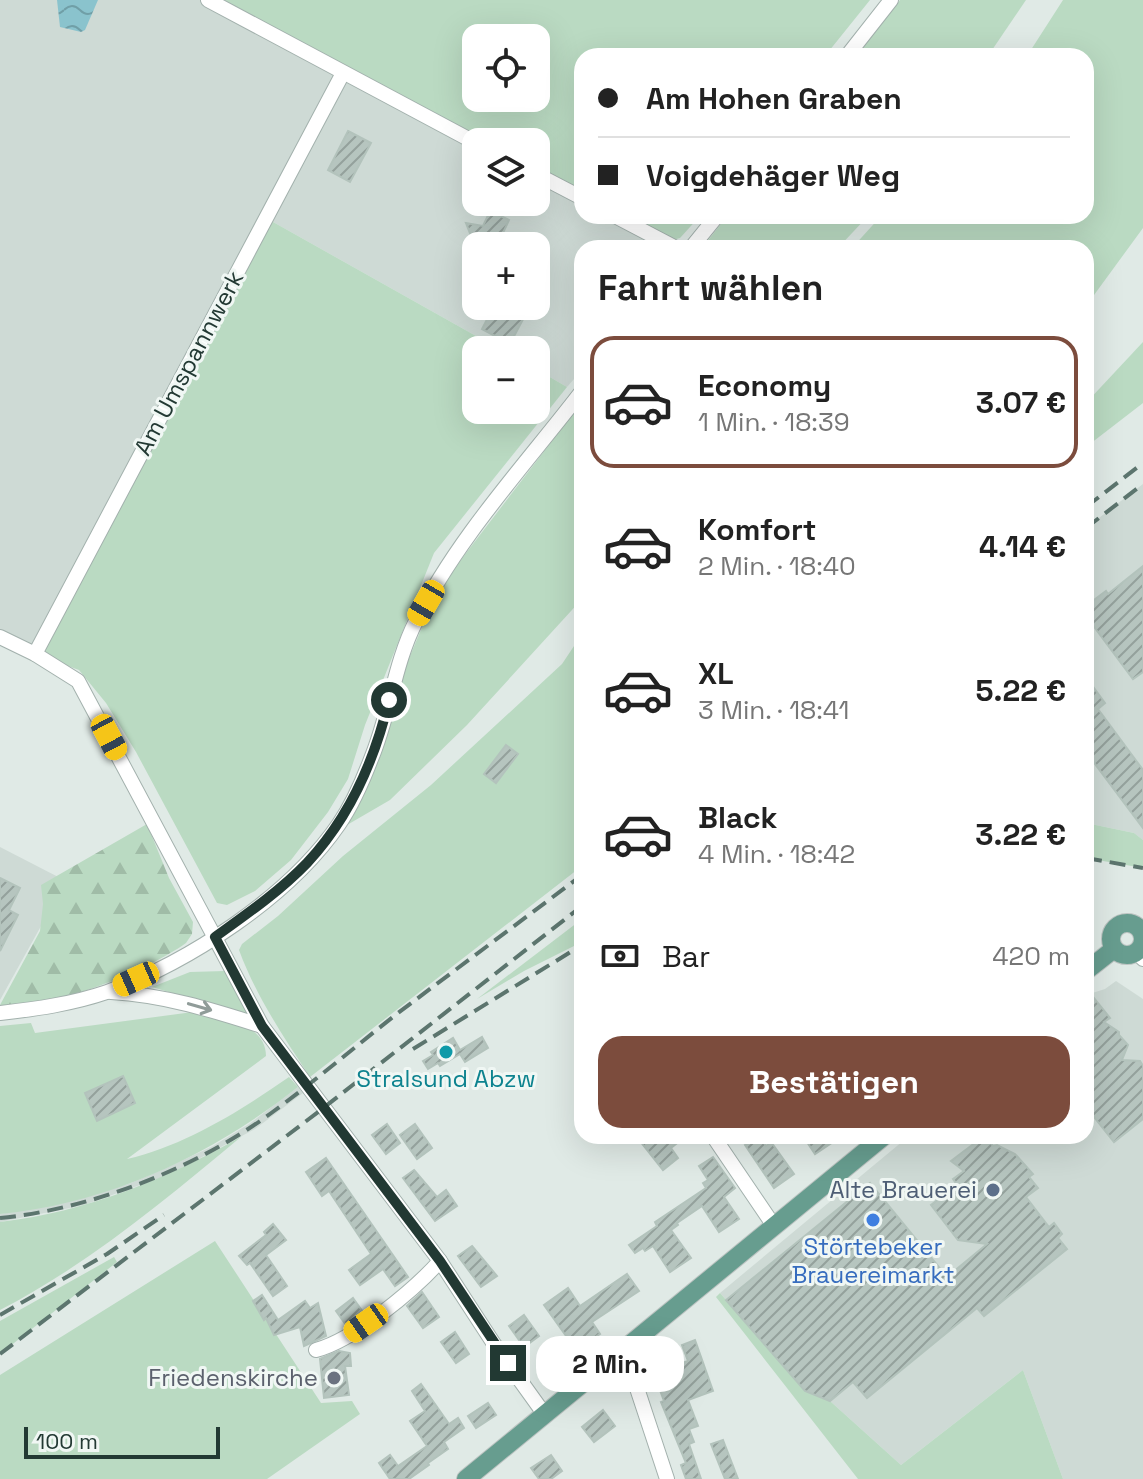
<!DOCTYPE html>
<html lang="de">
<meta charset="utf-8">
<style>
body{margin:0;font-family:"Space Grotesk",sans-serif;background:#f6f6f6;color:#222;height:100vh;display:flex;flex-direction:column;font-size:30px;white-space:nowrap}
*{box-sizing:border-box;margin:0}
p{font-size:26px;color:#767676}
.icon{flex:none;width:44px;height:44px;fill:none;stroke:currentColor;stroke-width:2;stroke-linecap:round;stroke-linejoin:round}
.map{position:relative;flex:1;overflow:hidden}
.drawer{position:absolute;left:574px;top:240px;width:520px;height:904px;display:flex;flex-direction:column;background:#fff;border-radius:24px;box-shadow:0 8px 32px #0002}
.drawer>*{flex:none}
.hud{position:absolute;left:574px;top:48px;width:520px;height:176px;border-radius:24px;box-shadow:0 8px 32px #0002;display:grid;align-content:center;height:176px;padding:0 24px;background:#fff}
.tools{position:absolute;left:462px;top:24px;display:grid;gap:16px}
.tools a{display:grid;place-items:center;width:88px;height:88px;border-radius:16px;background:#fff;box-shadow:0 8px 32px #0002;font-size:40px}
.scale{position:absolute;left:24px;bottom:20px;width:196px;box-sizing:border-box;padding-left:8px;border:4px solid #223933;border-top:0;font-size:22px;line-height:28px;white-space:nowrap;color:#223933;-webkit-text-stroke:6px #f0f7f4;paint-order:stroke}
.end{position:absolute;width:36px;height:36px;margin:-18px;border:10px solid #223933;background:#fff;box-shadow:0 0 0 4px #fff}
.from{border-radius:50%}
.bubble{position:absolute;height:56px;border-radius:24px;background:#fff;box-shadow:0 8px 32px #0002;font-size:26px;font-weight:700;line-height:56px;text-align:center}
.car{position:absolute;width:24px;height:48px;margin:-24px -12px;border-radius:10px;box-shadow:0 0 6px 2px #0007;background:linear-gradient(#f5c518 24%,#345 0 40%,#f5c518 0 76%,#345 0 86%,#f5c518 0)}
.hud b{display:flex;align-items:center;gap:28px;height:76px;font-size:30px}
.hud b+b{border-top:2px solid #e0e0e0}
.hud i{width:20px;height:20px;background:#222}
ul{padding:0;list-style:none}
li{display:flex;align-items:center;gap:24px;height:132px;margin:0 16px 12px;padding:0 8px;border:4px solid transparent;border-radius:24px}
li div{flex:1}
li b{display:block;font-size:30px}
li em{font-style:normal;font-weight:700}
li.active{border-color:#7c4c3d}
li>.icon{width:72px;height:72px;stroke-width:1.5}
h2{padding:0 24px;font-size:36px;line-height:96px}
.pay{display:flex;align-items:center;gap:20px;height:88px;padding:0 24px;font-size:30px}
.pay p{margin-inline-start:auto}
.primary-button{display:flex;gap:16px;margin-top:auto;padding:16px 24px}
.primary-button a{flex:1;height:92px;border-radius:24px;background:#7c4c3d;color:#fff;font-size:32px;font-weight:700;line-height:92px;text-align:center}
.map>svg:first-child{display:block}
.built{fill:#cedad5;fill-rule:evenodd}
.green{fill:#badac2;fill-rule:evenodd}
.forest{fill:url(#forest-firs)}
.water{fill:url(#water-waves)}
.building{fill:url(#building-hatch);stroke:#b3c3bc;stroke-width:2}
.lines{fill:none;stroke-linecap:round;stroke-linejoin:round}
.minor-casing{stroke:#a3b1ad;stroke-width:16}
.major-casing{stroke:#bdc4c2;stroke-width:20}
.minor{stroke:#fff;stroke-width:14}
.major{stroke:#679d8f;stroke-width:18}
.rail{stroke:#5c756e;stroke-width:4;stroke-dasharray:16 8;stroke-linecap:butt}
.oneway{stroke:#909c99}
.route{stroke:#223933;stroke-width:10}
.culture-dot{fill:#0f9aa8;stroke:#f0f7f4;stroke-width:3}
.service-dot{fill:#5c6f8a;stroke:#f0f7f4;stroke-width:3}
.shop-dot{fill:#3f7fe0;stroke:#f0f7f4;stroke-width:3}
.worship-dot{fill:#6b7280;stroke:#f0f7f4;stroke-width:3}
.labels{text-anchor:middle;stroke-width:6;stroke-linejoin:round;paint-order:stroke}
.street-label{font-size:24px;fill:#223933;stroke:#f0f7f4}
.culture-label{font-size:24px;fill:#0d838f;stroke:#f0f7f4}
.service-label{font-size:24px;fill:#4e5e75;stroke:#f0f7f4;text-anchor:end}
.shop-label{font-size:24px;fill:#366cbe;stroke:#f0f7f4}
.worship-label{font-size:24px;fill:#5b616d;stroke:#f0f7f4;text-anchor:end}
</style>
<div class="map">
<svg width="1143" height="1479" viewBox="0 0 1143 1479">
<defs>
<pattern id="forest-firs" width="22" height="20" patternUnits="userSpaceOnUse" patternTransform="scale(2)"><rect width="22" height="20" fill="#badac2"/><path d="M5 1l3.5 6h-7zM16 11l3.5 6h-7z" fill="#a0bca7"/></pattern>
<pattern id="water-waves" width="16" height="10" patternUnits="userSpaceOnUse" patternTransform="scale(2)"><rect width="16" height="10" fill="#8ac3cd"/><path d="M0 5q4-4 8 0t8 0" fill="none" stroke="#709fa7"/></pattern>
<pattern id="building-hatch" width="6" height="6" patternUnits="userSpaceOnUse" patternTransform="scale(2)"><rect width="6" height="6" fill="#b6c5bf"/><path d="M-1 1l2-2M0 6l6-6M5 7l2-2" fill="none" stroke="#94a19c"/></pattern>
</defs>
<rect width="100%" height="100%" fill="#e0eae6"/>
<g class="built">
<path d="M0 0H208L476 146V202H536V179L582 204V216H604L659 248H582V370L567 387 536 369V350H501L266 218 35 654 0 637ZM476 246H536V306H476Z"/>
<path d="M1143 484V840L1134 833 1086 823V528Z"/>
<path d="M0 847 66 881 0 1000Z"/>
<path d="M1116 981 1143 999V1479H1063L1023 1370 901 1465 830 1401 805 1391 720 1293 909 1136H1086V995L1105 989Z"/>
<path d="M298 1087 303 1093 255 1129 168 1175 84 1205 0 1222V1214L78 1199 131 1183 166 1168 213 1146 249 1124Z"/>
</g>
<g class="green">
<path d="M208 0H870L825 56H582V194L536 171V142H479ZM476 38H536V98H476Z"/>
<path d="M900 0H1026L988 56H855Z"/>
<path d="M1063 0H1143V228L1086 306V248H852L881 216H1086V56H1027Z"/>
<path d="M625 216H700L680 238 673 240Z"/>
<path d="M727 216H868L838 248H702Z"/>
<path d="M266 218 501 350H476V410H536V369L567 387 434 553 365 725 348 779 328 812 291 860 255 891 227 905 217 903 136 752 106 703 79 670 35 654Z"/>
<path d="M1143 342V403L1086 447V403Z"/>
<path d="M582 402V599L467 725 390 800 347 825 380 757 408 661 427 615 453 570Z"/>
<path d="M582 634V866L310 1077C283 1036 256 996 239 950L242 944 278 916 343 856 431 785 562 664Z"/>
<path d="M1086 823 1134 833 1143 840V868L1086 858Z"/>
<path d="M582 919V942L524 971 477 999Z"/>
<path d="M225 971 247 1010 245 1015 152 987 190 972Z"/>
<path d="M193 1012C219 1018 266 1022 266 1056L127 1159C186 1145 240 1111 289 1077L298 1087C212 1155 110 1203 0 1214V1026L31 1023 35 1033Z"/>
<path d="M242 1136C165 1200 89 1264 0 1310V1222C86 1212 167 1179 242 1136Z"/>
<path d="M215 1241 321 1403 352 1401 360 1414 267 1479H0V1375Z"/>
<path d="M114 1257 117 1262 0 1354V1321Z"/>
<path d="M720 1293 805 1391 830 1401 901 1465 1023 1370 1063 1479H858L716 1297Z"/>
</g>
<path class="forest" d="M147 824 169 878 193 922 192 934 186 943C144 973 52 1009 0 1005L40 931 43 904 41 885Z"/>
<path class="water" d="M57 0H98L85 30 81 32 60 27Z"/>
<g class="building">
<path d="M348 131 371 143 350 182 328 170Z"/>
<path d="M490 211 509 220 502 235 525 246H496L471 236 466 223 483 226Z"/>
<path d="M494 306H530L510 344 482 329Z"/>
<path d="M1143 566V672L1133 679 1086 616V606L1106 591 1108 594Z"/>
<path d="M1086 677 1105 703 1098 709 1143 770V828L1086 752Z"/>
<path d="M506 745 518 754 496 783 484 774Z"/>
<path d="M0 878 20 888 9 910 18 915 0 951Z"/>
<path d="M1086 988 1110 1018 1104 1022 1119 1032V1035L1128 1045 1122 1060 1140 1061 1143 1066V1119L1114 1142 1086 1107Z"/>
<path d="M482 1037 488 1048 465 1062 460 1054 440 1066 438 1063 428 1069 423 1061 433 1055 431 1052 453 1038 460 1050Z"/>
<path d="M123 1076 135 1103 97 1121 85 1093Z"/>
<path d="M387 1124 400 1143 386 1154 372 1135Z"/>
<path d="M415 1124 432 1148 417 1159 400 1135Z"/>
<path d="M636 1136H686L671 1148 678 1158 663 1170Z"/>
<path d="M803 1136H842L815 1154Z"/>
<path d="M984 1136 993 1146 997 1145 1015 1154 1033 1174 1029 1177 1038 1188 1026 1197 1049 1227 1054 1223 1062 1234 1058 1238 1067 1249 984 1316 977 1308 867 1398 853 1382 830 1401 805 1391 726 1300 870 1183 947 1277 987 1244 958 1240 931 1205 957 1185 953 1179 964 1171 951 1161Z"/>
<path d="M754 1138 758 1143 762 1140 766 1146 771 1142 794 1174 774 1188 745 1145Z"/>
<path d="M713 1157 735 1188 724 1197 739 1219 719 1232 702 1206 677 1223 678 1225 671 1230 691 1258 670 1272 653 1246 645 1251 643 1248 635 1253 629 1245 657 1226 655 1222 706 1188 703 1183 708 1180 699 1166Z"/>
<path d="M326 1158 408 1277 395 1286 383 1269 360 1285 349 1270 371 1254 329 1191 322 1196 306 1172Z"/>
<path d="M414 1170 437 1197 446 1190 457 1206 435 1221 403 1178Z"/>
<path d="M273 1224 286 1240 266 1255 287 1286 273 1296 250 1263 247 1265 239 1256 266 1235 264 1232Z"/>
<path d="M472 1246 497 1276 481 1287 458 1256Z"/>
<path d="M627 1274 639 1291 592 1322 600 1334 576 1350 544 1305 568 1288 580 1306Z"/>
<path d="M422 1292 439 1317 423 1328 407 1306Z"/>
<path d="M262 1295 278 1320 305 1301 310 1308 318 1303 326 1336 304 1346 300 1327 274 1335 266 1318 264 1320 253 1301Z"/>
<path d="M353 1298 363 1312 346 1325 336 1311Z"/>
<path d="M524 1315 539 1336 524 1347 509 1326Z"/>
<path d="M455 1332 469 1354 456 1363 441 1342Z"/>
<path d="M695 1340 713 1391 688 1400 698 1426 689 1429 694 1442 689 1444 701 1479H686L681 1465 686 1463 661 1402 664 1401 651 1366 665 1361 668 1368 688 1361 682 1345Z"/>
<path d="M339 1351 350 1353 351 1366H345L349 1395 324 1398 320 1359Z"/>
<path d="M421 1384 449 1424 458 1418 464 1428 444 1442 448 1449 428 1463 429 1465 409 1479H390L379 1463 390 1455 398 1466 427 1446 410 1421 425 1411 412 1391Z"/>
<path d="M488 1403 496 1415 476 1428 468 1416Z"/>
<path d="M603 1410 615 1426 594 1442 582 1427Z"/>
<path d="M723 1440 738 1479H725L711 1444Z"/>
<path d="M551 1455 562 1471 551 1479H539L531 1468Z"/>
</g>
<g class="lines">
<defs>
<g id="minor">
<path d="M208 0 476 143"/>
<path d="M847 56 891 0"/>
<path d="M536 174 582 198"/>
<path d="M615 216 676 248"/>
<path d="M691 248 717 216"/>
<path d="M0 637 35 654 78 681 262 1026 440 1261 494 1344 545 1415"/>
<path d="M35 654 343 73"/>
<path d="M1137 952 1143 959"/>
<path d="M111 992C164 995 212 1010 262 1026"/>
<path d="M0 1013C36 1009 72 1004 107 992 189 962 289 897 339 824 352 805 363 780 371 759 390 714 394 664 416 621 457 538 526 464 582 391"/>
<path d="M713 1136 774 1226"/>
<path d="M316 1350C354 1340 414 1290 440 1261"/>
<path d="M621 1350 628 1361 667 1479"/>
</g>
<g id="major">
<circle cx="1127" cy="939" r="16"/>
<path d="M1086 971 1114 949"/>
<path d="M466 1479 884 1136"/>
</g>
</defs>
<use href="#minor" class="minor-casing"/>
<use href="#major" class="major-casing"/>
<use href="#minor" class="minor"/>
<use href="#major" class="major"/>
<g class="rail">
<path d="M1086 507 1143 463"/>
<path d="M1086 528 1143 484"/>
<path d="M1086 858 1143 868"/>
<path d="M413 1049 582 945"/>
<path d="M0 1218C93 1209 199 1167 274 1111 316 1080 356 1046 398 1013 459 967 521 921 582 875"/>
<path d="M0 1315 107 1254 164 1215"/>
<path d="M0 1354 322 1109 582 906"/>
</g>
</g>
<defs><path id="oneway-shaft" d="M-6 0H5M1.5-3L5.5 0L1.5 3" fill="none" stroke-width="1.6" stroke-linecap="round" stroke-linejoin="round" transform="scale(2)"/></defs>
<use class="oneway" href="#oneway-shaft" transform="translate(200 1007) rotate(16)"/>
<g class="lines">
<path class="route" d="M389 700C375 759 349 818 307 863 280 891 247 914 215 937L262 1026 440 1261 508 1363"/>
</g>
<circle class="culture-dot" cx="446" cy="1052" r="8"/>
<circle class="service-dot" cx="993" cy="1190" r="8"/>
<circle class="shop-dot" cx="873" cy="1220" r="8"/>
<circle class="worship-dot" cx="334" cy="1378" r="8"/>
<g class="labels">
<g class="street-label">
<text transform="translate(189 363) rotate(-62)" y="8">Am Umspannwerk</text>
</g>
<g class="culture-label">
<text x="446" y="1087">Stralsund Abzw</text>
</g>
<g class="service-label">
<text x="977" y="1198">Alte Brauerei</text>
</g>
<g class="shop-label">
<text x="873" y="1255">Störtebeker<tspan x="873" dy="28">Brauereimarkt</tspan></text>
</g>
<g class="worship-label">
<text x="318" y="1386">Friedenskirche</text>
</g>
</g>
</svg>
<div class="tools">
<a><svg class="icon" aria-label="locate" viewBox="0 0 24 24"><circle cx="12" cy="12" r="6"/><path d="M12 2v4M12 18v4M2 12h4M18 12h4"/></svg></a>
<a><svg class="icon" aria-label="layers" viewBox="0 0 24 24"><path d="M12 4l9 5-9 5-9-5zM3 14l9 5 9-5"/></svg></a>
<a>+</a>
<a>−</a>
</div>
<div class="scale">100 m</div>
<i class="end from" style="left:389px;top:700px"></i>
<i class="end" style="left:508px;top:1363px"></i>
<div class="bubble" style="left:536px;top:1336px;width:148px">2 Min.</div>
<i class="car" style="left:426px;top:603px;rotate:210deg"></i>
<i class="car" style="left:109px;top:737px;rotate:152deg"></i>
<i class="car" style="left:136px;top:979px;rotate:246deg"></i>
<i class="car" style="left:366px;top:1323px;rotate:235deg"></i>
<div class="hud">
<b><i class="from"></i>Am Hohen Graben</b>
<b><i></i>Voigdehäger Weg</b>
</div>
<section class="drawer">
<h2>Fahrt wählen</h2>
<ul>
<li class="active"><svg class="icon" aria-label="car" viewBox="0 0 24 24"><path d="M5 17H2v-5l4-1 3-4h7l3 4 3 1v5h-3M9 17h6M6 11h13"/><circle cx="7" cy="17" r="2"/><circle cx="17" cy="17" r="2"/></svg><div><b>Economy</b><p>1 Min. · 18:39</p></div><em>3.07 €</em></li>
<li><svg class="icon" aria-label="car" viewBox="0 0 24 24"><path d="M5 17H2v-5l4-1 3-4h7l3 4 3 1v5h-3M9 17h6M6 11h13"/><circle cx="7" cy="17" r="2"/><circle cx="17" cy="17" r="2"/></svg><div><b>Komfort</b><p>2 Min. · 18:40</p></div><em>4.14 €</em></li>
<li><svg class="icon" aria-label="car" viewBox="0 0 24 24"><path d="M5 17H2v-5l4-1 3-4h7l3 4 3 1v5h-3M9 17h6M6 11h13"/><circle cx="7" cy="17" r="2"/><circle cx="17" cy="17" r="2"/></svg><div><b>XL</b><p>3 Min. · 18:41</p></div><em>5.22 €</em></li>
<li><svg class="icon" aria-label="car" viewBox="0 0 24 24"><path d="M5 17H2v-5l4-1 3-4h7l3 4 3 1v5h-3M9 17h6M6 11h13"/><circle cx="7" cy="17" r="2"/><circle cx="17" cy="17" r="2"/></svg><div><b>Black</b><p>4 Min. · 18:42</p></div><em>3.22 €</em></li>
</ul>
<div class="pay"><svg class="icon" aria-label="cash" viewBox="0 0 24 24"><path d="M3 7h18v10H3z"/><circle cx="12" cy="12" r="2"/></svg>Bar<p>420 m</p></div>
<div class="primary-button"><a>Bestätigen</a></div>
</section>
</div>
